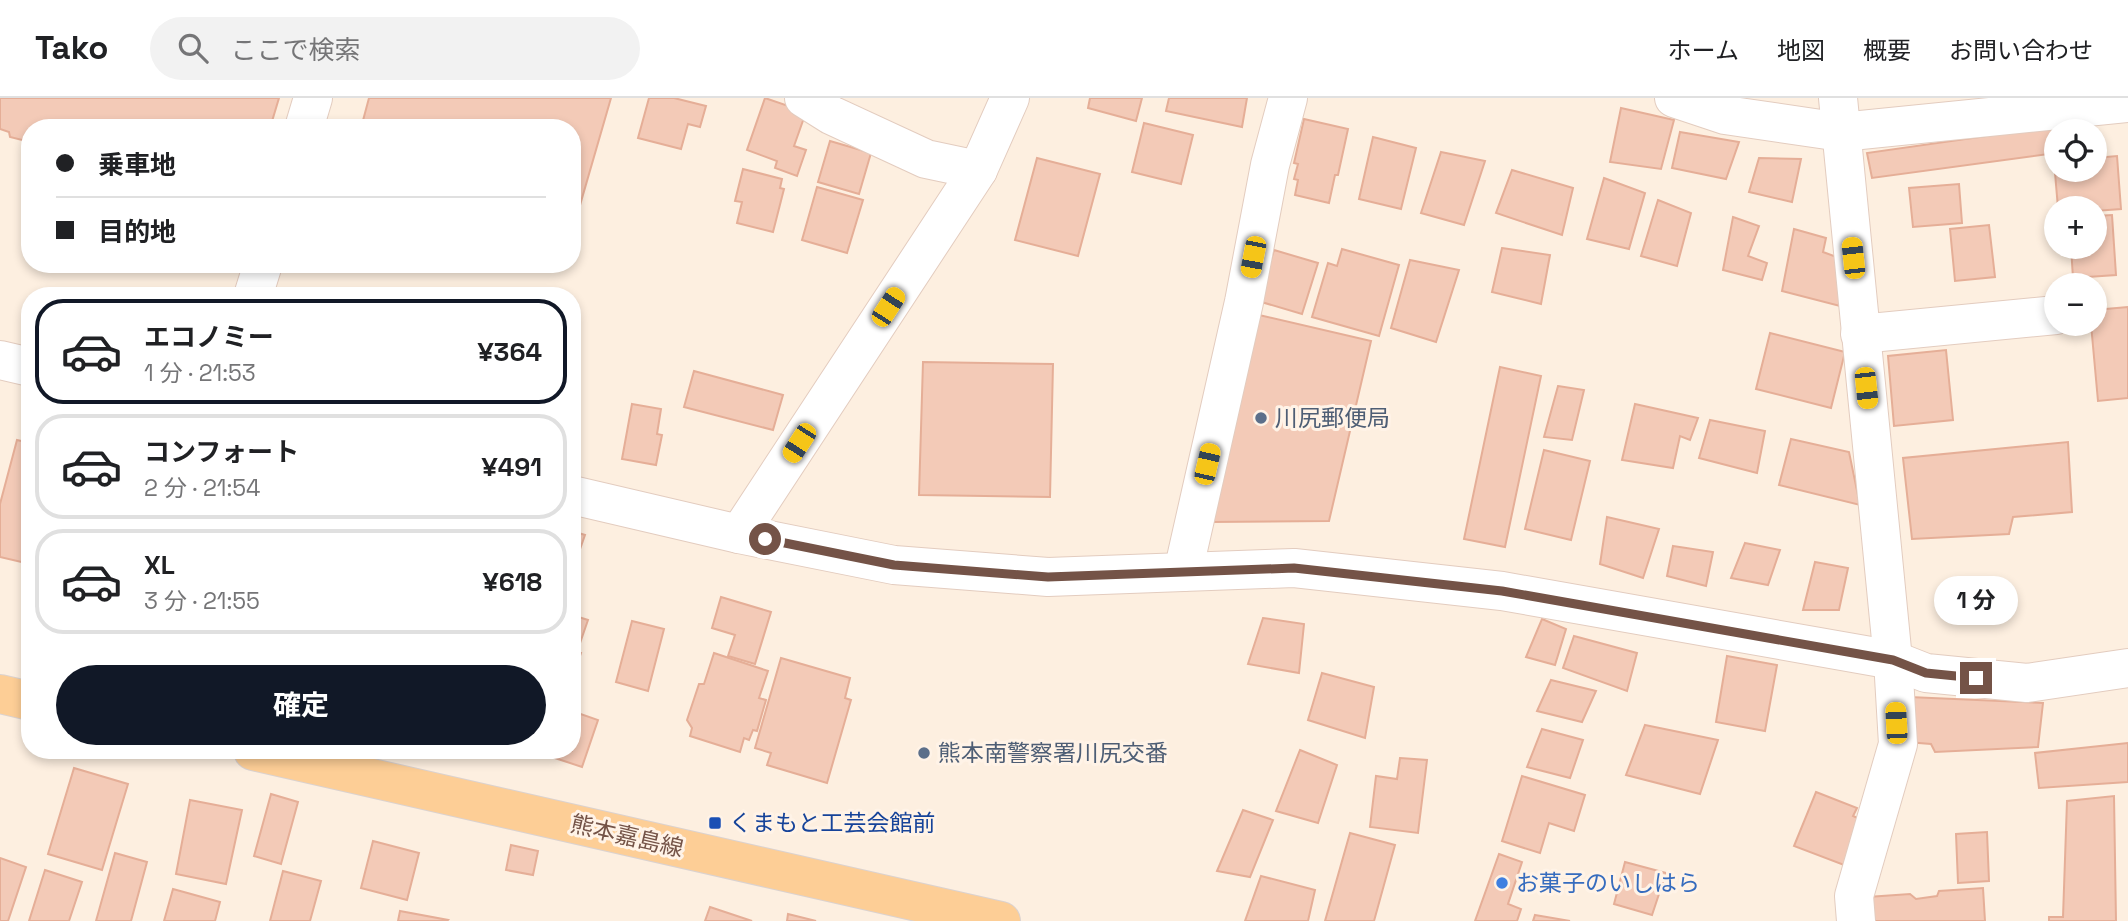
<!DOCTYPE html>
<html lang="ja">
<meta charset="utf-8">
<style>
body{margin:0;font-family:"Space Grotesk","Noto Sans JP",sans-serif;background:#f2f2f2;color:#202124;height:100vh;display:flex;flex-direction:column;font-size:26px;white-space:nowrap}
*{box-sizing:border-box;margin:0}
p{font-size:23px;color:#757577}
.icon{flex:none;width:38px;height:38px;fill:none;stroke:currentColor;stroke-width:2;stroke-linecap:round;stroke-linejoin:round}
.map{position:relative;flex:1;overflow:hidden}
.drawer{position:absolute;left:21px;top:189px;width:560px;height:472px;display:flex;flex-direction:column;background:#fff;border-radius:28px;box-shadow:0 4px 10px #0003}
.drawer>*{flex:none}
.guide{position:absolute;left:21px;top:21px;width:560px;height:154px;border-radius:28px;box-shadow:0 4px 10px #0003;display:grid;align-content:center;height:154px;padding:0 35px;background:#fff}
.tools{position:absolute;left:2044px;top:21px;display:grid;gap:14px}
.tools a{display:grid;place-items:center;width:63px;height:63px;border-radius:50%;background:#fff;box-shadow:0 4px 10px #0003;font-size:35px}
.end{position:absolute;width:32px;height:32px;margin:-16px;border:9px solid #745347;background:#fff;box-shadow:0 0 0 4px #fff}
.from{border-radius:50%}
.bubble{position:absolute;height:49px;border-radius:24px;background:#fff;box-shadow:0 4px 10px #0003;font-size:23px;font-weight:700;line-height:49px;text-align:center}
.car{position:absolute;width:21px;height:42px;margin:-21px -10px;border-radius:9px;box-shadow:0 0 5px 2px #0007;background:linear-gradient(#f5c518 24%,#345 0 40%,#f5c518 0 76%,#345 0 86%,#f5c518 0)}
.guide b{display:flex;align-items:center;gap:24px;height:66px;font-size:26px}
.guide b+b{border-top:2px solid #e0e0e0}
.guide i{width:18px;height:18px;background:#202124}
ul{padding:12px 0 0;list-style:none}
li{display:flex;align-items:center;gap:21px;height:105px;margin:0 14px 10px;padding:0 21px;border:4px solid #e0e0e0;border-radius:28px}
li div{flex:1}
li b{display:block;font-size:26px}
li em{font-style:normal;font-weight:700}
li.current{border-color:#111827}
li>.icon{width:63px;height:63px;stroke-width:1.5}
.action{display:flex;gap:14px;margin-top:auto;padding:14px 35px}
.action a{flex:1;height:80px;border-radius:42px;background:#111827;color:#fff;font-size:28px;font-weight:700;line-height:80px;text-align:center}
header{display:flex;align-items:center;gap:42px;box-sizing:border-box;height:98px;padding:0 35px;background:#fff;border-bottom:2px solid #e0e0e0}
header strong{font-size:33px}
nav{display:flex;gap:38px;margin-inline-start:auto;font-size:24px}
.search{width:490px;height:63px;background:#f2f2f2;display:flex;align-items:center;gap:18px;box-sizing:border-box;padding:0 24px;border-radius:38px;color:#757577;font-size:26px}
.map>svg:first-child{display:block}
.building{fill:#f3cab7;stroke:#e5ae97;stroke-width:2}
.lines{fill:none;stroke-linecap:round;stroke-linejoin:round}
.minor-casing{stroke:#e3ccbf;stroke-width:40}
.major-casing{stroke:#dbd2cf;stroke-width:40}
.minor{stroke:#fff;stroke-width:38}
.major{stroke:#fdce96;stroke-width:38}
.route{stroke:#745347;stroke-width:9}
.service-dot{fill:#5c6f8a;stroke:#fff3e7;stroke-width:2.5}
.transit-dot{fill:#1a4fb4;stroke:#fff3e7;stroke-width:2.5}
.shop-dot{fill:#3f7fe0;stroke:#fff3e7;stroke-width:2.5}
.labels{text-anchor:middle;stroke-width:6;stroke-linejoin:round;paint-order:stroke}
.service-label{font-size:23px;fill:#4e5e75;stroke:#fff3e7;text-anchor:start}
.transit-label{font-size:23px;fill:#164399;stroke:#fff3e7;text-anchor:start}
.street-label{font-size:23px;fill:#745347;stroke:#fff3e7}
.shop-label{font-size:23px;fill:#366cbe;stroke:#fff3e7;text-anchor:start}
</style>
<header>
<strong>Tako</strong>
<div class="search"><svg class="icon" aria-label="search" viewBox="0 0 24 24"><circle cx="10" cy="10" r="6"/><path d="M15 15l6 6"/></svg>ここで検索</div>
<nav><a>ホーム</a><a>地図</a><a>概要</a><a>お問い合わせ</a></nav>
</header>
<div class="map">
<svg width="2128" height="823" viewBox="0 0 2128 823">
<rect width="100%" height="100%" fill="#fdefe0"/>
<g class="building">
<path d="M0 0H279L270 30H30V44L10 39 9 34 0 31Z"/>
<path d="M369 0H611L578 114 572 113V30H361Z"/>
<path d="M649 0H674L706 8 700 29 688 26 681 51 638 40Z"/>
<path d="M765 0 806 14 794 48 806 52 797 78 775 70 777 63 747 52Z"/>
<path d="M1090 0H1142L1136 23 1088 10Z"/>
<path d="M1169 0H1247L1242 29 1166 13Z"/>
<path d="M1621 10 1674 22 1661 71 1610 64Z"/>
<path d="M1304 21 1348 31 1338 77H1335L1329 105 1295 97 1298 82 1294 81 1298 66 1294 65Z"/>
<path d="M1144 25 1193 37 1181 86 1132 74Z"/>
<path d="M2056 28V55L1872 80 1867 55Z"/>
<path d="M1680 34 1739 44 1726 81 1672 70Z"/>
<path d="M1373 39 1416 50 1401 111 1359 101Z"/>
<path d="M830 43 871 55 859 96 818 84Z"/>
<path d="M1441 54 1485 63 1464 127 1421 115Z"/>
<path d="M2117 58 2121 111 2095 113V110H2058L2054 63H2056V72H2095V60Z"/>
<path d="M1037 60 1100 76 1078 158 1015 142Z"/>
<path d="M1759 60 1801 61 1792 104 1749 94Z"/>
<path d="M743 71 782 81 780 90 784 91 773 134 737 125 742 104 735 103Z"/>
<path d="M1512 72 1573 90 1562 137 1496 115Z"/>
<path d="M1604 80 1645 95 1629 151 1587 141Z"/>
<path d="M1959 86 1962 125 1913 129 1909 90Z"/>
<path d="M817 89 863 102 847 155 802 142Z"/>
<path d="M1658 102 1691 115 1677 168 1641 158Z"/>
<path d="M2112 117 2116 177 2073 180 2071 149H2095V118Z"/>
<path d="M1733 119 1759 128 1748 158 1767 165 1762 182 1723 172Z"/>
<path d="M1989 127 1995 179 1955 183 1950 131Z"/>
<path d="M1794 131 1826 140 1823 154 1842 161 1840 208 1782 193Z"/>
<path d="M1502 150 1550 157 1541 206 1492 194Z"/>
<path d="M1342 151 1399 167 1379 238 1312 219 1328 165 1337 168Z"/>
<path d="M1274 152 1318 165 1302 216 1258 203Z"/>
<path d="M1410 162 1459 172 1436 244 1391 230Z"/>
<path d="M2128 209V300L2098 303 2091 226H2095V212Z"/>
<path d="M1259 217 1371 243 1329 423 1211 424Z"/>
<path d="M1770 235 1845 254 1831 310 1756 291Z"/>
<path d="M1946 252 1953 322 1894 328 1888 258Z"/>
<path d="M923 264 1053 266 1050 399 919 397Z"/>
<path d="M1500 269 1541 278 1505 449 1464 441Z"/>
<path d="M694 273 783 297 773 332 684 309Z"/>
<path d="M1558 288 1584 292 1572 342 1544 339Z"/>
<path d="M632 306 661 311 657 336 662 337 656 367 622 361Z"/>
<path d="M1635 306 1698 320 1690 342 1680 338 1673 370 1622 362Z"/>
<path d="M1710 322 1765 333 1757 375 1699 360Z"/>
<path d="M1791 341 1849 354 1860 407 1779 387Z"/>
<path d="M17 342 30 345V466L0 459V406Z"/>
<path d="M2068 344 2072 414 2013 419 2009 436 1912 441 1903 360Z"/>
<path d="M1544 352 1590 363 1571 442 1525 431Z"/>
<path d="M1607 419 1659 431 1643 480 1600 466Z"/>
<path d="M572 433 585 437 572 474Z"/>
<path d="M1745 445 1780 452 1768 487 1731 480Z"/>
<path d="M1673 448 1713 454 1706 488 1667 478Z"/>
<path d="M1815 464 1848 470 1839 512H1803Z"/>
<path d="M721 499 771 514 755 566 728 558 735 537 712 530Z"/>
<path d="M572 517 588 522 579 548 572 546Z"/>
<path d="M1263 520 1304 526 1299 575 1248 566Z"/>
<path d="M1542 521 1566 531 1555 567 1526 559Z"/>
<path d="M632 523 664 531 648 593 616 584Z"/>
<path d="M1574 538 1637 555 1627 593 1563 570Z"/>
<path d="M572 552 581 555 572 582Z"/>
<path d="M714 555 768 573 759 600 766 602 757 633 753 632 749 642 744 640 740 654 690 638 692 630 687 622 699 586H704Z"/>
<path d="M1727 558 1777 567 1765 633 1716 624Z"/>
<path d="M781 560 850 580 845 600 851 602 827 685 767 667 771 655 755 650Z"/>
<path d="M1322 575 1374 589 1365 640 1308 622Z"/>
<path d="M1551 582 1596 593 1582 624 1537 613Z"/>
<path d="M1909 599 2043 605 2038 649 1935 654 1931 646 1907 644Z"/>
<path d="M572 613 598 622 582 669 552 659 554 653H572Z"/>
<path d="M1645 627 1718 642 1700 696 1626 677Z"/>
<path d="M1542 631 1583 642 1570 680 1527 669Z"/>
<path d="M2128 645V684L2039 690 2035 655Z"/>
<path d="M1300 652 1337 667 1318 725 1276 713Z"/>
<path d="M1400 660 1427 662 1418 735 1370 729 1376 678 1397 681Z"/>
<path d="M74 670 128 686 102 772 48 756Z"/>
<path d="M1522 678 1585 697 1574 733 1549 725 1540 755 1502 743Z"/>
<path d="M1816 694 1857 710 1853 718 1862 722 1844 767 1794 748Z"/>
<path d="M271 696 298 704 281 766 254 758Z"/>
<path d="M2114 698 2116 823H2049V819H2063L2067 703Z"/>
<path d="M190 702 242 712 226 786 176 776Z"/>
<path d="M1243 712 1273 722 1250 779 1217 773Z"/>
<path d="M1987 734 1989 783 1958 785 1956 736Z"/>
<path d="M1350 735 1395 747 1374 823H1325Z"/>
<path d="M373 743 419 755 407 802 361 790Z"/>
<path d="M511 747 538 753 533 777 506 772Z"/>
<path d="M115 755 147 764 131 823H96Z"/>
<path d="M1499 756 1522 764 1508 806 1521 811 1517 823H1475Z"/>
<path d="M0 760 26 769 8 823H0Z"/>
<path d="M1625 764 1666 775 1652 817 1614 806Z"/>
<path d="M45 772 82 784 69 823H29Z"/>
<path d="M283 773 321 783 310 823H270Z"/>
<path d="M1261 778 1315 792 1308 823H1245Z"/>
<path d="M1983 790 1985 823H1870L1868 799 1910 796 1916 801 1937 798 1939 793Z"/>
<path d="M173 791 220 804 215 823H164Z"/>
<path d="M710 809 752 823H705Z"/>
<path d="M400 813 448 822 447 823H398Z"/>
<path d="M788 816 816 823H787Z"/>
<path d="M1535 817 1570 823H1533Z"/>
</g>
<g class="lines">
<defs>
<g id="minor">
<path d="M804 0 831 17 926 61 978 72"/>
<path d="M1674 0 1725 17 1841 34 2128 5"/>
<path d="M1838 0 1893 562 1898 646 1854 798 1856 823"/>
<path d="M304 30 313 0"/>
<path d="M253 198 263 166"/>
<path d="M1860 236 2056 217"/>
<path d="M0 262 30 269"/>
<path d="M572 397 739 436 894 467 1048 479 1294 470 1502 493 1893 562 1926 575 2027 585 2128 570"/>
<path d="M739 436 978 72 1010 0"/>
<path d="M1183 474 1244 204 1270 67 1288 0"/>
</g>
<g id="major">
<path d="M0 596 30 603"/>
<path d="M253 653 1001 823"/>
</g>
</defs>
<use href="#minor" class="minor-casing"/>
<use href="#major" class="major-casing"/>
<use href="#minor" class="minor"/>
<use href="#major" class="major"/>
</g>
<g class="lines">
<path class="route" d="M765 441 894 467 1048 479 1294 470 1502 493 1893 562 1926 575 1976 580"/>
</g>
<g class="service-dot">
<circle cx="1261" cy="320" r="7"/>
<circle cx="924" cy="655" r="7"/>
</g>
<rect class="transit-dot" x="708" y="718" width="14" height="14" rx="3.5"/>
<circle class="shop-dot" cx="1502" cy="785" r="7"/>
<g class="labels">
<g class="service-label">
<text x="1275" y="328">川尻郵便局</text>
<text x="938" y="663">熊本南警察署川尻交番</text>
</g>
<g class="transit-label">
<text x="729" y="733">くまもと工芸会館前</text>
</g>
<g class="street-label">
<text transform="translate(627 738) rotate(13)" y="8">熊本嘉島線</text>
</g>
<g class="shop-label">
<text x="1516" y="793">お菓子のいしはら</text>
</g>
</g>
</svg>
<div class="tools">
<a><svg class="icon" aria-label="locate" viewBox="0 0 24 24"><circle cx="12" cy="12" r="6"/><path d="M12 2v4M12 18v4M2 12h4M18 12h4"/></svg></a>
<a>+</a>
<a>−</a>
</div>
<i class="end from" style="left:765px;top:441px"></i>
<i class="end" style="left:1976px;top:580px"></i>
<div class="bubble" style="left:1934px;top:478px;width:84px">1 分</div>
<i class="car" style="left:1253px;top:159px;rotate:191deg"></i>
<i class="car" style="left:1853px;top:160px;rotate:354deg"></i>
<i class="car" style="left:888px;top:209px;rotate:33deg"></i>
<i class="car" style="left:1866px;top:290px;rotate:174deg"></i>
<i class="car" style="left:799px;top:345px;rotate:213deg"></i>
<i class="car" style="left:1207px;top:366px;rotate:13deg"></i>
<i class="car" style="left:1896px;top:625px;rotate:357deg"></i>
<div class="guide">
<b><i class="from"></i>乗車地</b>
<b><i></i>目的地</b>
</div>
<section class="drawer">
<ul>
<li class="current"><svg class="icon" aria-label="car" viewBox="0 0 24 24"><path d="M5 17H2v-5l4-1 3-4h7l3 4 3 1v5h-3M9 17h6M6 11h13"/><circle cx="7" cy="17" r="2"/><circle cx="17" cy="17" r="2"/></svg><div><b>エコノミー</b><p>1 分 · 21:53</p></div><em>¥364</em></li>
<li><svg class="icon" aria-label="car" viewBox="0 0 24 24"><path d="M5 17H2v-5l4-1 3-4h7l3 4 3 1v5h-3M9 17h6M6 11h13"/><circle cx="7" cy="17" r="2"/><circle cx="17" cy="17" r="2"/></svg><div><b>コンフォート</b><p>2 分 · 21:54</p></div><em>¥491</em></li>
<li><svg class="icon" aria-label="car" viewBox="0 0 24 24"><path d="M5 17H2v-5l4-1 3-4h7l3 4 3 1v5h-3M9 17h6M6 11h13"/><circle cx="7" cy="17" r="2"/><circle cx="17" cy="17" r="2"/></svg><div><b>XL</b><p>3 分 · 21:55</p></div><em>¥618</em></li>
</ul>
<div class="action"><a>確定</a></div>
</section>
</div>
